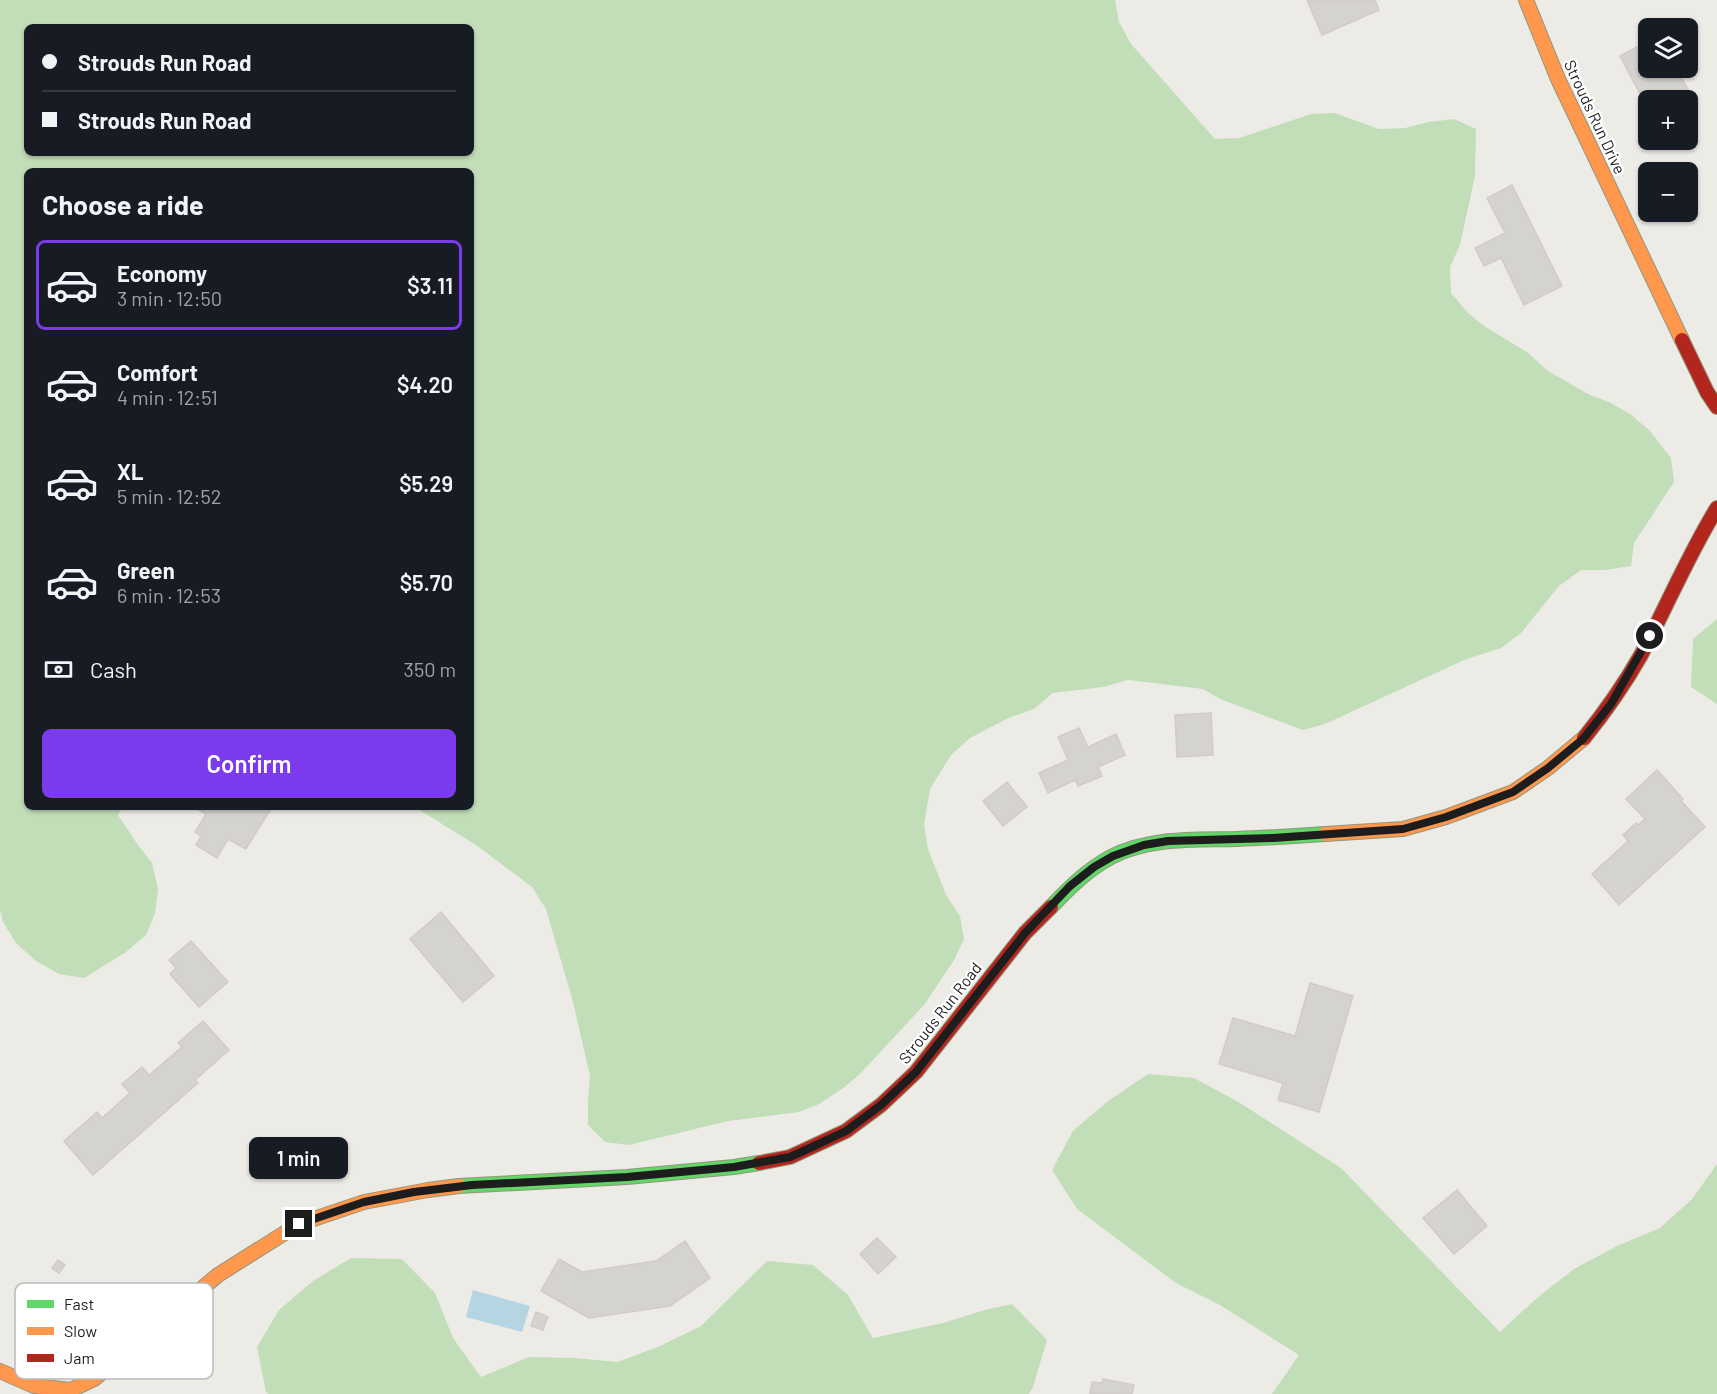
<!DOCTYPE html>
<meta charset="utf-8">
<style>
body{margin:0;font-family:Barlow,sans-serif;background:#242831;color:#f1f3f6;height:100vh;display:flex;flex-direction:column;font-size:22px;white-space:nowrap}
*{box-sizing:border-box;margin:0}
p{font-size:20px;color:#9ea1a6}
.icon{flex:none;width:33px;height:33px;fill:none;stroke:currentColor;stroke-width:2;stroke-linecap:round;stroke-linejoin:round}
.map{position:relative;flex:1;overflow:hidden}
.sheet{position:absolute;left:24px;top:168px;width:450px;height:642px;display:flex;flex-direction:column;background:#171b24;border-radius:9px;box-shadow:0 2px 4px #0004}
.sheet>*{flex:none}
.hud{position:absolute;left:24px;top:24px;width:450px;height:132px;border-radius:9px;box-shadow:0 2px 4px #0004;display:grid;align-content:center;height:132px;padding:0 18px;background:#171b24}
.fabs{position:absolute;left:1638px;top:18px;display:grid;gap:12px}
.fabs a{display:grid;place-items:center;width:60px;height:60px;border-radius:9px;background:#171b24;box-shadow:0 2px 4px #0004;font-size:30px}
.end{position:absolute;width:27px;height:27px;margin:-14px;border:8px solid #1d1d1d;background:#fff;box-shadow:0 0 0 3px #fff}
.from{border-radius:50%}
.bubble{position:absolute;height:42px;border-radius:9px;background:#171b24;box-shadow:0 2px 4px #0004;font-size:20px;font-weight:600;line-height:42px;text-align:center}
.hud b{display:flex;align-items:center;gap:21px;height:57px;font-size:22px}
.hud b+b{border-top:2px solid #363941}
.hud i{width:15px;height:15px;background:#f1f3f6}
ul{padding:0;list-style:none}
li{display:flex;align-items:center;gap:18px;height:90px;margin:0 12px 9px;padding:0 6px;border:3px solid transparent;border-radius:9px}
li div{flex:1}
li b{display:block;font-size:22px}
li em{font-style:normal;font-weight:600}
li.active{border-color:#7c3aed}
li>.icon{width:54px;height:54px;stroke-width:1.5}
h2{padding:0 18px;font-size:27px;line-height:72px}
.pay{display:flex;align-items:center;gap:15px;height:66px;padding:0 18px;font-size:22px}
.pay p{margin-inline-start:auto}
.cta{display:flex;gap:12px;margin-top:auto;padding:12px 18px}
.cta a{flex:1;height:69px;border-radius:9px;background:#7c3aed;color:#fff;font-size:24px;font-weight:600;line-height:69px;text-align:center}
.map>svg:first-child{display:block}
.forest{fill:#c2deb8;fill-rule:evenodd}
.water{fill:#b5d5e3}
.building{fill:#d5d3ce;stroke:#d0ccc7;stroke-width:1.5}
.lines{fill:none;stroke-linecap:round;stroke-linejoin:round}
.fast-casing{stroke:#92977d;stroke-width:16}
.slow-casing{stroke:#92977d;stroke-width:16}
.jam-casing{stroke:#92977d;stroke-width:16}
.fast{stroke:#63d668;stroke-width:14}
.slow{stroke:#ff974d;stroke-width:14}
.jam{stroke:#b3261e;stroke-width:14}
.route{stroke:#1d1d1d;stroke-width:8}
.labels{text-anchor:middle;stroke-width:4.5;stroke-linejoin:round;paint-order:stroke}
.street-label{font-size:16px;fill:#1d1d1d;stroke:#fff}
.key{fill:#fff;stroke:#bbb;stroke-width:1.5}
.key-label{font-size:16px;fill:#1d1d1d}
</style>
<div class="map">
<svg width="1717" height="1394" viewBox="0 0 1717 1394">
<rect width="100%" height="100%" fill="#ecebe6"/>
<g class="forest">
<path d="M0 0H1115L1119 22 1131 44 1215 139 1239 138 1311 114 1335 113 1379 129 1405 128 1429 122 1454 119 1476 129 1475 176 1460 245 1450 267 1451 293 1467 312 1484 326 1527 352 1548 371 1588 394 1611 403 1630 414 1650 431 1671 458 1674 482 1634 543 1631 566 1605 570H1581L1559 586 1521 633 1501 648 1464 660 1325 724 1303 730 1220 699 1203 689 1128 680 1103 687 1053 693 1034 709 1011 717 991 727 970 738 951 755 930 789 924 825 928 849 946 895 960 916 964 939 954 960 924 1005 859 1075 842 1089 819 1104 799 1112 728 1121 629 1145 605 1142 588 1125V1101L590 1076 573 1002 546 909 532 887 476 845 421 811 410 807H471V171H27V807H123L118 815 138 845 152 863 158 889 155 913 146 935 126 952 84 978 59 974 36 961 16 943 3 922 0 910ZM27 27H471V153H27Z"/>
<path d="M1717 619V704L1691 687 1693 639Z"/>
<path d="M1148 1074 1194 1078 1240 1103 1341 1168 1500 1332 1537 1298 1574 1269 1617 1246 1660 1228 1692 1199 1717 1164V1394H1272L1299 1355 1220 1305 1176 1283 1077 1209 1052 1170 1073 1131 1108 1101Z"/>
<path d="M351 1258 402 1259 435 1293 453 1338 481 1377 529 1357 575 1358 618 1362 660 1346 701 1326 767 1261 813 1265 848 1295 873 1338 943 1323 985 1310 1012 1304 1047 1340 1033 1387 1029 1394H269L266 1392 257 1347 279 1310 313 1281Z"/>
</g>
<path class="water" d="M473 1290 530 1306 522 1332 466 1317Z"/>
<g class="building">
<path d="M1307 0H1375L1379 10 1322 35Z"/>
<path d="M1648 41V68H1676L1696 104 1688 108V100H1648V109L1620 56Z"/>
<path d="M1512 185 1562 286 1524 305 1501 258 1484 266 1475 248 1505 233 1487 198Z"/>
<path d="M1211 713 1213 755 1177 757 1175 715Z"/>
<path d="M1079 728 1088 747 1116 734 1125 755 1098 767 1102 776 1078 786 1075 780 1048 793 1039 773 1068 760 1058 737Z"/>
<path d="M1657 770 1683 799 1681 801 1705 827 1619 905 1592 874 1628 841 1623 835 1636 823 1638 825 1645 819 1626 799Z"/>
<path d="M1007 782 1027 807 1003 826 983 801Z"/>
<path d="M197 807H272L246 849 228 839 217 858 196 845 201 836 195 832 206 814 196 808Z"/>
<path d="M441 912 494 976 463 1002 410 939Z"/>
<path d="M191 941 228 982 199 1007 170 974 176 968 169 960Z"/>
<path d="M1310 983 1353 996 1319 1112 1278 1100 1283 1083 1219 1064 1233 1018 1295 1036Z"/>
<path d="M203 1021 229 1050 195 1080 198 1083 93 1175 64 1141 97 1112 102 1118 130 1093 122 1084 142 1067 149 1075 182 1047 178 1043Z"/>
<path d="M1457 1190 1487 1226 1454 1254 1423 1218Z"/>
<path d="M877 1238 896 1257 878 1274 860 1254Z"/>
<path d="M685 1241 710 1278 670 1306 589 1318 541 1291 559 1259 582 1272 656 1261Z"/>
<path d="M58 1260 65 1265 59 1273 52 1268Z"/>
<path d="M536 1312 548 1317 543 1330 531 1326Z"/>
<path d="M1103 1379 1134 1385 1132 1394H1090L1092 1382 1102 1383Z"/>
</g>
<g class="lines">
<defs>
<g id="fast">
<path d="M1051 907C1069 888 1087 870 1111 857 1149 837 1195 840 1237 839 1267 838 1296 836 1325 834"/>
<path d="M459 1186 627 1177 734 1167 759 1163"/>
</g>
<g id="slow">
<path d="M1526 0 1558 79 1682 340"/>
<path d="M1325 834 1403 829 1446 817 1513 792 1548 768 1584 738"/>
<path d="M0 1371 34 1386 71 1390 94 1379 218 1275 299 1224 364 1202 428 1190 459 1186"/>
</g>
<g id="jam">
<path d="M1682 340 1707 392 1717 407"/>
<path d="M1584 738C1605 712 1624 685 1641 655 1667 606 1688 555 1717 508"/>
<path d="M759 1163 790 1157 846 1131 881 1105 916 1072 1025 933 1051 907"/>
</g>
</defs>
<use href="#fast" class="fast-casing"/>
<use href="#slow" class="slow-casing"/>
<use href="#jam" class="jam-casing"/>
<use href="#fast" class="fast"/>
<use href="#slow" class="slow"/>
<use href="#jam" class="jam"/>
</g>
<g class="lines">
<path class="route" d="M299 1224 364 1202 414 1192 472 1185 627 1177 734 1167 790 1157 812 1147 846 1131 881 1105 916 1072 1025 933 1070 886 1094 867 1113 856 1144 845 1168 841 1273 838 1403 829 1446 817 1513 792 1548 768 1583 739 1611 704 1650 636"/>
</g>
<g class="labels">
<g class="street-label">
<text transform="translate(1595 117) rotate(65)" y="6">Strouds Run Drive</text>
<text transform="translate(940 1013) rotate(-52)" y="6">Strouds Run Road</text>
</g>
</g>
<rect x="15" y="1283" width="198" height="96" rx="9" class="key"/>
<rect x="27" y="1300" width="27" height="8" fill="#63d668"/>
<rect x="27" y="1327" width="27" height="8" fill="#ff974d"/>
<rect x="27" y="1354" width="27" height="8" fill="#b3261e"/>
<g class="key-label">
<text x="64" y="1310">Fast</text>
<text x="64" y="1337">Slow</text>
<text x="64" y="1364">Jam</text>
</g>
</svg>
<div class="fabs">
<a><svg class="icon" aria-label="layers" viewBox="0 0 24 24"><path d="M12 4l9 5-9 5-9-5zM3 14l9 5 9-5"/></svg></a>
<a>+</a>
<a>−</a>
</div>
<i class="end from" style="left:1650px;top:636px"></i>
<i class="end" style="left:299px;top:1224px"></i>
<div class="bubble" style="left:249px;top:1137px;width:99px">1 min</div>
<div class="hud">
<b><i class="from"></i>Strouds Run Road</b>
<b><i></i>Strouds Run Road</b>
</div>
<section class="sheet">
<h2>Choose a ride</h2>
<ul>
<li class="active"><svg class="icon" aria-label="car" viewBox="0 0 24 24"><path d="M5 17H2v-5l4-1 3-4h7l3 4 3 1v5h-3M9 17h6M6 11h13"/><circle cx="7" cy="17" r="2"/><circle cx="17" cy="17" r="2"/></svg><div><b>Economy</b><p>3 min · 12:50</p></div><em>$3.11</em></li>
<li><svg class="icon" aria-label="car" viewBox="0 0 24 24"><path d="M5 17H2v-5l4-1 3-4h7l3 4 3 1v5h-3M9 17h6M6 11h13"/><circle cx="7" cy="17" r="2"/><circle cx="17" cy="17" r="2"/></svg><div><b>Comfort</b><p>4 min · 12:51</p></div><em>$4.20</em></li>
<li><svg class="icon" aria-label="car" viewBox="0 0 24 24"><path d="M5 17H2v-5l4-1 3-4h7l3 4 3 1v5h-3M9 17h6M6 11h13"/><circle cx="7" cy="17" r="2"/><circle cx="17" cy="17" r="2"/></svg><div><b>XL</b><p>5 min · 12:52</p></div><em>$5.29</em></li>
<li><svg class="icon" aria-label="car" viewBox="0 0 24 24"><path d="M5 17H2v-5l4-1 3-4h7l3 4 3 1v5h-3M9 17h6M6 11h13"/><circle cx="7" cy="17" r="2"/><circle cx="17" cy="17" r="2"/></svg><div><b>Green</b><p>6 min · 12:53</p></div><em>$5.70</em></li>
</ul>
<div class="pay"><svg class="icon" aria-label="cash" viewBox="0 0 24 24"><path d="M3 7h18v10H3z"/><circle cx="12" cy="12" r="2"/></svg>Cash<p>350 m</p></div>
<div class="cta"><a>Confirm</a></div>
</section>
</div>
